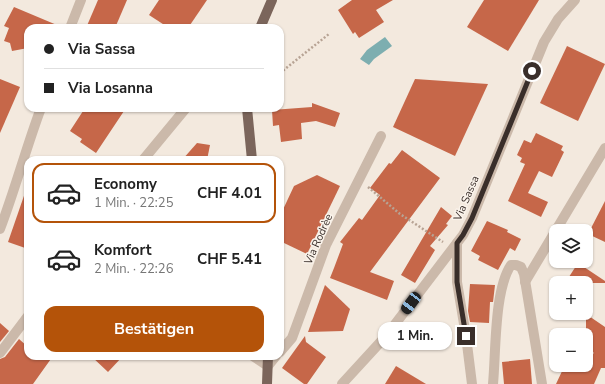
<!DOCTYPE html>
<html lang="de">
<meta charset="utf-8">
<style>
body{margin:0;font-family:"Nunito Sans",sans-serif;background:#f6f6f6;color:#222;height:100vh;display:flex;flex-direction:column;font-size:15px;white-space:nowrap}
*{box-sizing:border-box;margin:0}
p{font-size:13px;color:#767676}
.icon{flex:none;width:22px;height:22px;fill:none;stroke:currentColor;stroke-width:2;stroke-linecap:round;stroke-linejoin:round}
.map{position:relative;flex:1;overflow:hidden}
.side{position:absolute;left:24px;top:156px;width:260px;height:204px;display:flex;flex-direction:column;background:#fff;border-radius:12px;box-shadow:0 1px 3px #0004}
.side>*{flex:none}
.guide{position:absolute;left:24px;top:24px;width:260px;height:88px;border-radius:12px;box-shadow:0 1px 3px #0004;display:grid;align-content:center;height:88px;padding:0 20px;background:#fff}
.fabs{position:absolute;left:549px;top:224px;display:grid;gap:8px}
.fabs a{display:grid;place-items:center;width:44px;height:44px;border-radius:8px;background:#fff;box-shadow:0 1px 3px #0004;font-size:20px}
.end{position:absolute;width:18px;height:18px;margin:-9px;border:5px solid #392e2a;background:#fff;box-shadow:0 0 0 2px #fff}
.from{border-radius:50%}
.bubble{position:absolute;height:28px;border-radius:12px;background:#fff;box-shadow:0 1px 3px #0004;font-size:13px;font-weight:700;line-height:28px;text-align:center}
.car{position:absolute;width:12px;height:24px;margin:-12px -6px;border-radius:5px;box-shadow:0 0 3px 1px #0007;background:linear-gradient(#222 24%,#8ab4d8 0 40%,#222 0 76%,#8ab4d8 0 86%,#222 0)}
.guide b{display:flex;align-items:center;gap:14px;height:38px;font-size:15px}
.guide b+b{border-top:1px solid #e0e0e0}
.guide i{width:10px;height:10px;background:#222}
ul{padding:7px 0 0;list-style:none}
li{display:flex;align-items:center;gap:12px;height:60px;margin:0 8px 6px;padding:0 12px;border:2px solid transparent;border-radius:12px}
li div{flex:1}
li b{display:block;font-size:15px}
li em{font-style:normal;font-weight:700}
li.active{border-color:#b45309}
li>.icon{width:36px;height:36px;stroke-width:1.5}
.cta{display:flex;gap:8px;margin-top:auto;padding:8px 20px}
.cta a{flex:1;height:46px;border-radius:12px;background:#b45309;color:#fff;font-size:16px;font-weight:700;line-height:46px;text-align:center}
.map>svg:first-child{display:block}
.water{fill:#7daeb0}
.building{fill:#c66749}
.lines{fill:none;stroke-linecap:round;stroke-linejoin:round}
.path{stroke:#b7a394;stroke-width:2.5;stroke-dasharray:2 2;stroke-linecap:butt}
.minor{stroke:#cbb9aa;stroke-width:10}
.major{stroke:#7b655b;stroke-width:10}
.route{stroke:#392e2a;stroke-width:5}
.labels{text-anchor:middle;stroke-width:3;stroke-linejoin:round;paint-order:stroke}
.street-label{font-size:11px;fill:#392e2a;stroke:#faf3eb}
</style>
<div class="map">
<svg width="605" height="384" viewBox="0 0 605 384">
<rect width="100%" height="100%" fill="#f3e9de"/>
<path class="water" d="M385 37 392 46 374 59 369 65 360 59 367 50Z"/>
<g class="building">
<path d="M98 0H127L115 28H86Z"/>
<path d="M159 0H207L188 28H169L149 15Z"/>
<path d="M352 0H393L376 10 384 22 359 38 355 32 353 34 338 10Z"/>
<path d="M484 0H539L508 51 467 27Z"/>
<path d="M14 7 64 28H28V48L12 51 10 43 4 41 9 28 4 26Z"/>
<path d="M567 46 605 64 578 121 540 103Z"/>
<path d="M0 79 20 87 0 133Z"/>
<path d="M415 79 488 84 455 156 393 127Z"/>
<path d="M312 103 340 113 335 127 316 121 301 123 302 139 281 142 279 125 273 126 272 110 312 107Z"/>
<path d="M85 108H126L96 153 80 142 82 139 70 131Z"/>
<path d="M536 133 563 146 561 150 564 152 552 177 539 171 528 193 548 202 541 217 508 201 525 164 520 162 522 158 517 155 524 140 531 143Z"/>
<path d="M197 143 210 145 207 160H182Z"/>
<path d="M402 150 440 178 370 272 394 281 387 300 330 278 334 268H335H334L343 244 340 242 359 218 362 220 380 195 370 188 389 163 391 164Z"/>
<path d="M317 175 340 186 307 254 284 243 280 216 294 186Z"/>
<path d="M26 190H28V249L8 242Z"/>
<path d="M605 201V242L588 234Z"/>
<path d="M441 207 452 216 446 224 448 225 430 246 435 250 415 283 401 275Z"/>
<path d="M487 221 508 230 507 232 521 239 515 251 510 248 498 270 478 260 480 256 471 251Z"/>
<path d="M578 263 605 281V283H565Z"/>
<path d="M470 284 495 285 493 302H490L489 323 470 322 468 311Z"/>
<path d="M325 285 350 309 343 331 308 332Z"/>
<path d="M586 314 605 327V368H601L594 384H556L564 367 567 369 569 365 576 368 579 365H586V359L594 353 586 346Z"/>
<path d="M0 323 9 331 0 342Z"/>
<path d="M305 336 306 342 326 357 307 384H304L282 368Z"/>
<path d="M19 339 28 347V356H53L33 384H0V359L5 357Z"/>
<path d="M91 356H123L108 372Z"/>
<path d="M530 359 532 384H504L502 362Z"/>
<path d="M396 366 426 384H385Z"/>
</g>
<g class="lines">
<g class="path">
<path d="M280 73 329 34"/>
<path d="M368 187 400 214 443 242"/>
</g>
<g class="minor">
<path d="M70 28 81 0"/>
<path d="M143 160 186 108"/>
<path d="M0 229C15 190 26 148 41 108"/>
<path d="M457 243V282L466 336 472 384"/>
<path d="M525 282 605 148"/>
<path d="M280 352 292 338 326 245 381 136"/>
<path d="M0 353 28 316"/>
<path d="M253 356 268 366 276 356"/>
<path d="M342 384 386 336 463 235 472 218 544 42 558 19 575 0"/>
<path d="M493 384C496 353 494 290 511 265H516L521 267 524 274 542 384"/>
</g>
<g class="major">
<path d="M260 28 272 0"/>
<path d="M247 108 252 160"/>
<path d="M267 384 268 356"/>
</g>
</g>
<g class="lines">
<path class="route" d="M466 336 457 282V243L463 235 472 218 532 71"/>
</g>
<g class="labels">
<g class="street-label">
<text transform="translate(466 198) rotate(-67)" y="4">Via Sassa</text>
<text transform="translate(318 239) rotate(-66)" y="4">Via Rodrèe</text>
</g>
</g>
</svg>
<div class="fabs">
<a><svg class="icon" aria-label="layers" viewBox="0 0 24 24"><path d="M12 4l9 5-9 5-9-5zM3 14l9 5 9-5"/></svg></a>
<a>+</a>
<a>−</a>
</div>
<i class="end from" style="left:532px;top:71px"></i>
<i class="end" style="left:466px;top:336px"></i>
<div class="bubble" style="left:378px;top:322px;width:74px">1 Min.</div>
<i class="car" style="left:411px;top:303px;rotate:217deg"></i>
<div class="guide">
<b><i class="from"></i>Via Sassa</b>
<b><i></i>Via Losanna</b>
</div>
<section class="side">
<ul>
<li class="active"><svg class="icon" aria-label="car" viewBox="0 0 24 24"><path d="M5 17H2v-5l4-1 3-4h7l3 4 3 1v5h-3M9 17h6M6 11h13"/><circle cx="7" cy="17" r="2"/><circle cx="17" cy="17" r="2"/></svg><div><b>Economy</b><p>1 Min. · 22:25</p></div><em>CHF 4.01</em></li>
<li><svg class="icon" aria-label="car" viewBox="0 0 24 24"><path d="M5 17H2v-5l4-1 3-4h7l3 4 3 1v5h-3M9 17h6M6 11h13"/><circle cx="7" cy="17" r="2"/><circle cx="17" cy="17" r="2"/></svg><div><b>Komfort</b><p>2 Min. · 22:26</p></div><em>CHF 5.41</em></li>
</ul>
<div class="cta"><a>Bestätigen</a></div>
</section>
</div>
